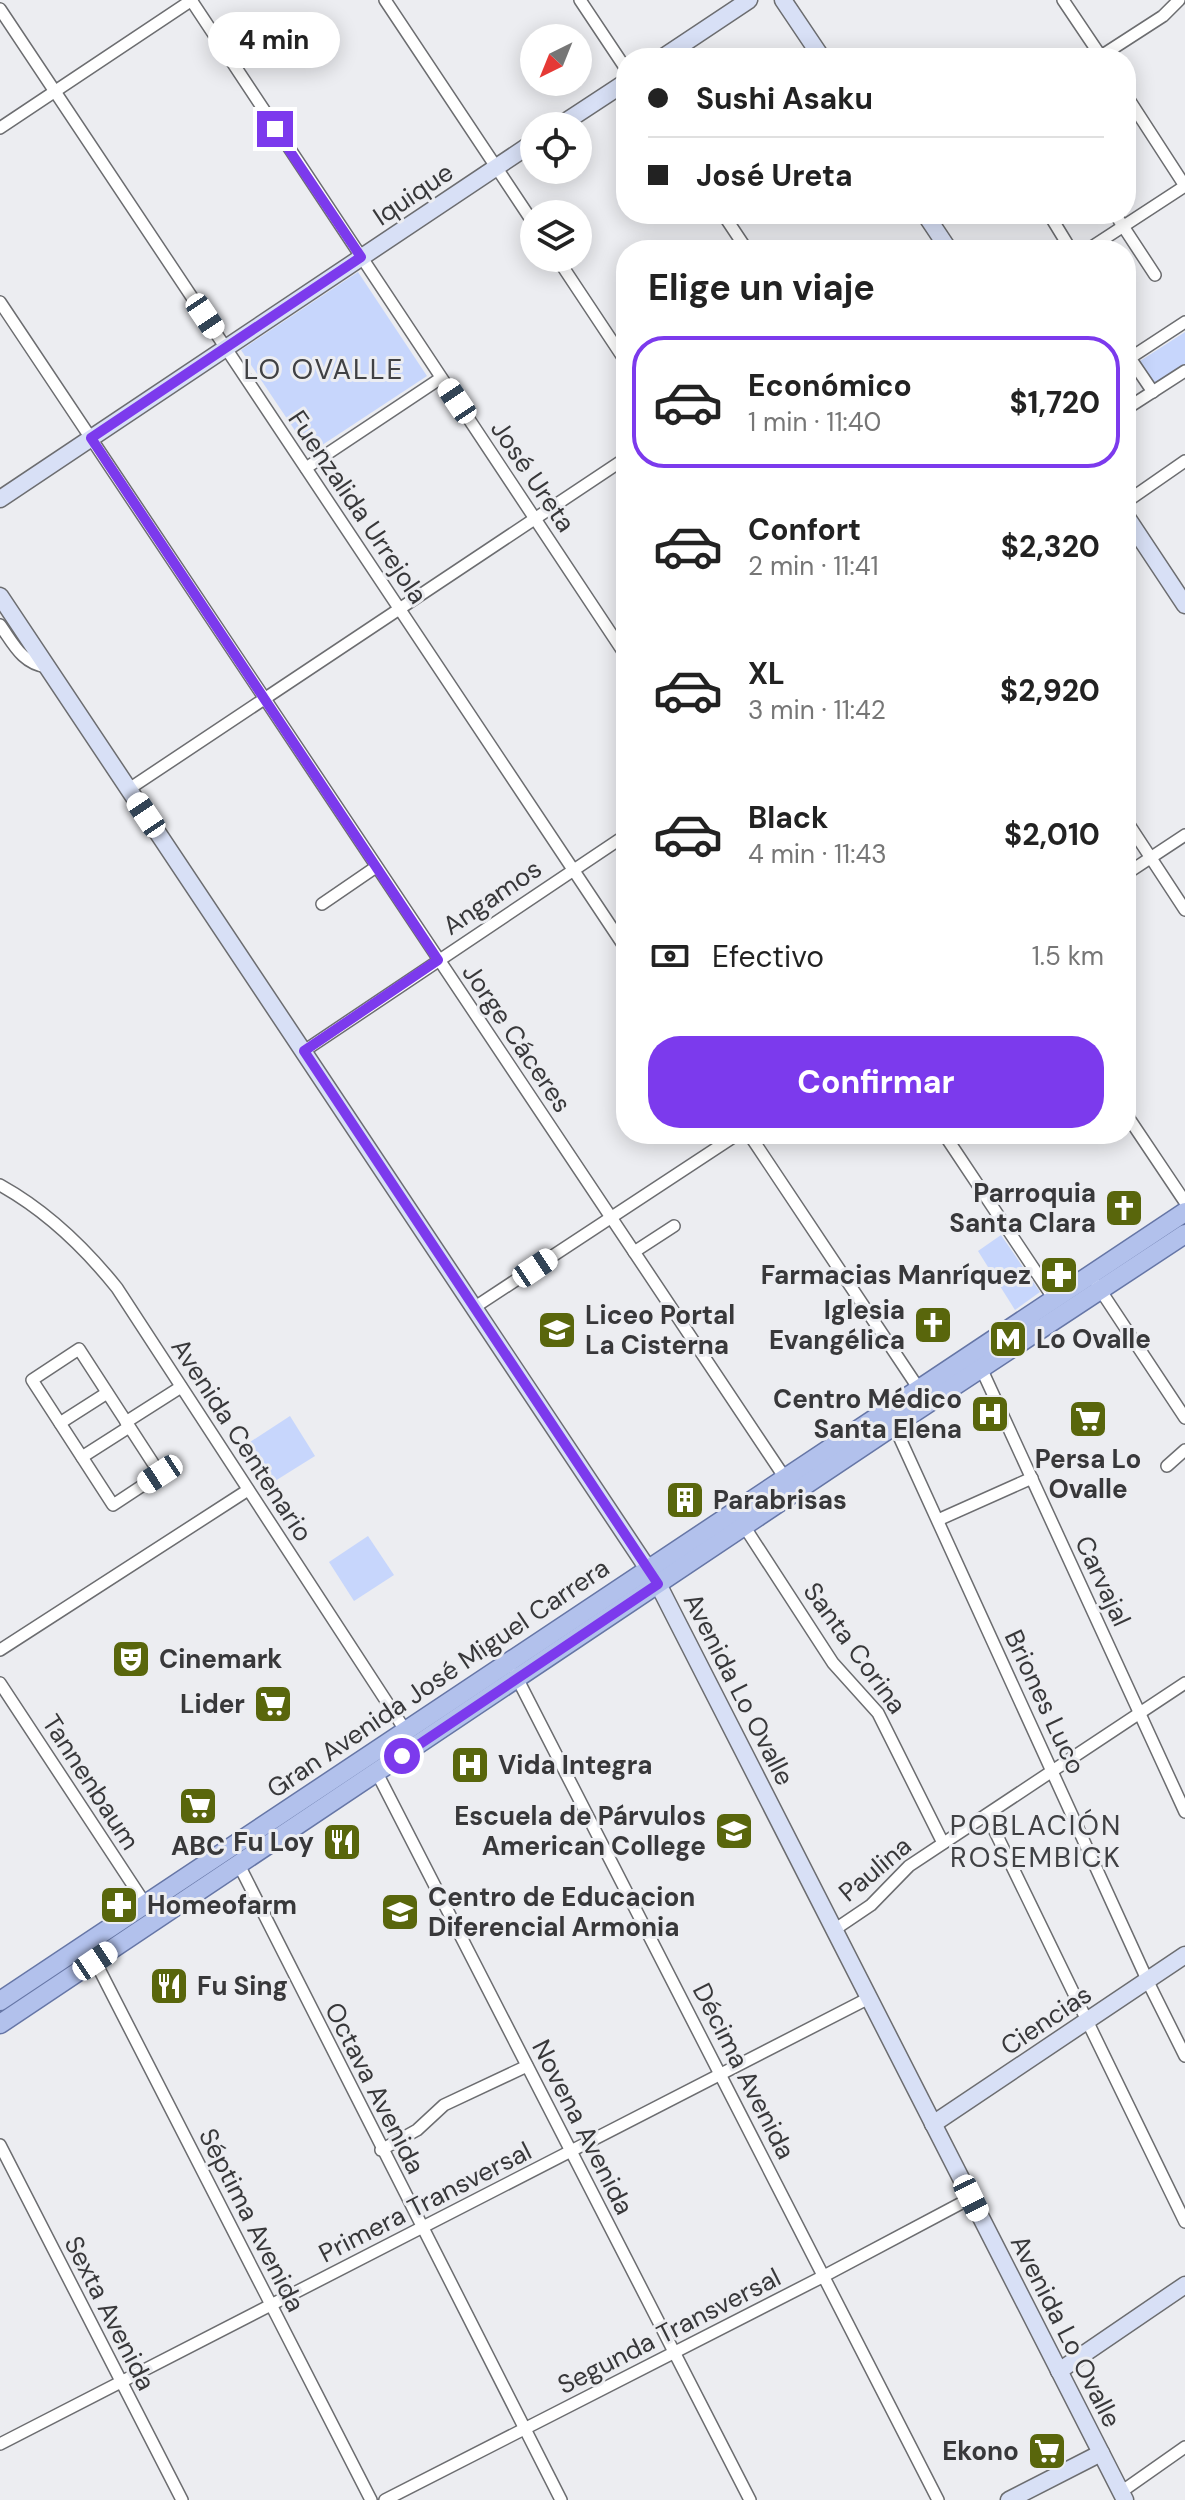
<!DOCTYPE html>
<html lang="es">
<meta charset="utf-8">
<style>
body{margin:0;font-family:"DM Sans",sans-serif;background:#f2f2f2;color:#222;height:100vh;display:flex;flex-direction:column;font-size:30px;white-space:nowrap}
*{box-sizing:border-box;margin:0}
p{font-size:26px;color:#767676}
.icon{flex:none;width:44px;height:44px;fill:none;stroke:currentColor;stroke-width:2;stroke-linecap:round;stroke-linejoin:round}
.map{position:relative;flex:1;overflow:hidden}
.details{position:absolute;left:616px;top:240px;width:520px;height:904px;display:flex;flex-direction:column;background:#fff;border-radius:32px;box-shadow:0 4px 20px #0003}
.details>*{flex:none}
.guide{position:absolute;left:616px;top:48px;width:520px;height:176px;border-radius:32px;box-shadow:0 4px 20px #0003;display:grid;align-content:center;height:176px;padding:0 32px;background:#fff}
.needle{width:52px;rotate:223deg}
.tools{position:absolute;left:520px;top:24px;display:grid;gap:16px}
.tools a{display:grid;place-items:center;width:72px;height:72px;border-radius:50%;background:#fff;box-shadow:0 4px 20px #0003;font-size:40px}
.end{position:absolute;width:36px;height:36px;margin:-18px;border:10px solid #7c3aed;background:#fff;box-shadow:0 0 0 4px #fff}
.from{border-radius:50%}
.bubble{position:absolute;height:56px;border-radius:28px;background:#fff;box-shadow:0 4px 20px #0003;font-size:26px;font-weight:700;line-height:56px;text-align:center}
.car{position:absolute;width:24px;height:48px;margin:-24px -12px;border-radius:10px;box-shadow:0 0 6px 2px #0007;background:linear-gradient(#fff 24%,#345 0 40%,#fff 0 76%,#345 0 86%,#fff 0)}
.guide b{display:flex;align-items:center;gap:28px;height:76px;font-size:30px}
.guide b+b{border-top:2px solid #e0e0e0}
.guide i{width:20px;height:20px;background:#222}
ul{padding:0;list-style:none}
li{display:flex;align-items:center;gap:24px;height:132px;margin:0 16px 12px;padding:0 16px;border:4px solid transparent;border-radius:32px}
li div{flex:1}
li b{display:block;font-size:30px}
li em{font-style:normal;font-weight:700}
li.active{border-color:#7c3aed}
li>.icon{width:72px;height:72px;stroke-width:1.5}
h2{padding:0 32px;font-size:36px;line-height:96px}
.pay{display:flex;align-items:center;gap:20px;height:88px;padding:0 32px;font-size:30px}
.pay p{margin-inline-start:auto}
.action{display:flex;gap:16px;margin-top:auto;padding:16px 32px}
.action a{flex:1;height:92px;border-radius:32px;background:#7c3aed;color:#fff;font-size:32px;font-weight:700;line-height:92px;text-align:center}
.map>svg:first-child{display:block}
.green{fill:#c7d6fc}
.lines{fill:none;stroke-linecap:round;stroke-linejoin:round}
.street-casing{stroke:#6c6d70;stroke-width:14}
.secondary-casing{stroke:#6c6d70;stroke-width:19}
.primary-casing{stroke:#6676a6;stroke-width:21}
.street{stroke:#fff;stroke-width:11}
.secondary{stroke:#d8e0f6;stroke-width:16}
.primary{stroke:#b2c1ec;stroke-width:18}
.route{stroke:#7c3aed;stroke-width:10}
.labels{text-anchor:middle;stroke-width:6;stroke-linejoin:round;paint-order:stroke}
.street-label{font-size:26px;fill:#38383a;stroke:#ecedf1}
.poi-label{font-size:26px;font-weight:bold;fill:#38383a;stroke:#ecedf1;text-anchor:end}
.neighbourhood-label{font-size:28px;letter-spacing:2px;fill:#404144;stroke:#ecedf1}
</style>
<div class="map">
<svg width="1185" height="2500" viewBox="0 0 1185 2500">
<rect width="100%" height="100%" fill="#ecedf1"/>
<g class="green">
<path d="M358 272 427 376 310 453 241 350Z"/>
<path d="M1185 332V365L1155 384 1140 361Z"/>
<path d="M1001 1235 1040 1292 1015 1310 978 1251Z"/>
<path d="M290 1416 315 1456 275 1481 250 1442Z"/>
<path d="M368 1536 394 1575 354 1601 329 1562Z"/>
</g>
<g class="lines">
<defs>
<g id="street">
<path d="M191 0 626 656"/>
<path d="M385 0 534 224"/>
<path d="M580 0 626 69"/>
<path d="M1063 0 1102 58"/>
<path d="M0 9 626 949"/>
<path d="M1098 58 1163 16 1179 0"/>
<path d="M1126 95 1185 186"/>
<path d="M0 128 192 0"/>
<path d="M723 214 747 250"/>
<path d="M1049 214 1071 250"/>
<path d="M1115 214 1155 275"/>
<path d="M1087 250 1185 186"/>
<path d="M557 258 626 362"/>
<path d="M0 302 785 1478"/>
<path d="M1153 392 1130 358 1185 322"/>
<path d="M1126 409 1185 371"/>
<path d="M306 468 441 378"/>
<path d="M1126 502 1185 461"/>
<path d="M0 625C13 643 22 664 47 667"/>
<path d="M129 789 626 458"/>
<path d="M1126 820 1185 910"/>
<path d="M1126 874 1185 835"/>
<path d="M322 904 376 867"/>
<path d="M304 1051 626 835"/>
<path d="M1126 1114 1185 1202"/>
<path d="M749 1134 919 1389"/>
<path d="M944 1134 1054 1299"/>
<path d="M0 1185C45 1210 85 1248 117 1288L407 1733"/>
<path d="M634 1252 674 1226"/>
<path d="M1097 1285 1185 1418"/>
<path d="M475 1307 738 1134"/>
<path d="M79 1349 160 1474 113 1505 32 1380Z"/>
<path d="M981 1368 1185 1812"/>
<path d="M892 1421 1150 1986 1185 2056"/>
<path d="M126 1422 181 1387"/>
<path d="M60 1423 107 1393"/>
<path d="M82 1457 129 1427"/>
<path d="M1167 1466 1185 1450"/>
<path d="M938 1520 1032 1478"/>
<path d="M744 1526 833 1663 878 1713 943 1843"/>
<path d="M0 1650 248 1490"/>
<path d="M515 1674 938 2500"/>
<path d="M0 1683 146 1905"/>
<path d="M377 1773 750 2500"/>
<path d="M987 1815 1185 2222"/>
<path d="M239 1865 561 2500"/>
<path d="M834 1930 871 1905 909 1866 1185 1683"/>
<path d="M95 1961 371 2500"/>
<path d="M0 2145 182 2500"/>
<path d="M381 2150 417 2130 444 2105 527 2066"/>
<path d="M0 2444 869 1998"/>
<path d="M1121 2492 1185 2447"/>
<path d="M385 2500 824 2276 971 2198"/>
</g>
<g id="secondary">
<path d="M783 0 822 58"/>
<path d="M662 58 749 0"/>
<path d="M559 126 626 82"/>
<path d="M925 214 949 250"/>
<path d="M0 499 534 142"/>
<path d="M1126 516 1185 605"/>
<path d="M0 596 658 1584 1125 2500"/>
<path d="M933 2124 1185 1955"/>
<path d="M1059 2371 1185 2285"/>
<path d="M1009 2500 1101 2453"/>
</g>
<g id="primary">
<path d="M0 2001 1185 1212"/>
<path d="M0 2024 895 1425 1185 1234"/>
</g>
</defs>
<use href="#street" class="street-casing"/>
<use href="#secondary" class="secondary-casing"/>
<use href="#primary" class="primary-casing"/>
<use href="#street" class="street"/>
<use href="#secondary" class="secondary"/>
<use href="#primary" class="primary"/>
</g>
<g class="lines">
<path class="route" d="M275 129 361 257 91 438 438 960 304 1051 658 1584 402 1756"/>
</g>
<defs>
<symbol id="church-square" viewBox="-11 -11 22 22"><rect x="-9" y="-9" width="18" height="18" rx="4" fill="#59660c" stroke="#ecedf1"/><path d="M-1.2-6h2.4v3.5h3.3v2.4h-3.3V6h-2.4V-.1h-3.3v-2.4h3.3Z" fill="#fff"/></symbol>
<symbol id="pharmacy-square" viewBox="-11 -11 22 22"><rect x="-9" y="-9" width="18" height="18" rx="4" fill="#59660c" stroke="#ecedf1"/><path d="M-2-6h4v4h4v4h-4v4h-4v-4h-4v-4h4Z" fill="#fff"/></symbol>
<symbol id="school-square" viewBox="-11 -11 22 22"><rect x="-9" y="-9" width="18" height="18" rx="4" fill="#59660c" stroke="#ecedf1"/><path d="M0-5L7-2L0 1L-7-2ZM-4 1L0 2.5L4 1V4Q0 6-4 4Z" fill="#fff"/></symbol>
<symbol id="metro-square" viewBox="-11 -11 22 22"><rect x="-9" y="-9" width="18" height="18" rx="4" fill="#59660c" stroke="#ecedf1"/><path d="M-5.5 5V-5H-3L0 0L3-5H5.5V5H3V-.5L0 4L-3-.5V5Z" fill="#fff"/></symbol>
<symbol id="hospital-square" viewBox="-11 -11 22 22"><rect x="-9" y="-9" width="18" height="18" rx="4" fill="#59660c" stroke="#ecedf1"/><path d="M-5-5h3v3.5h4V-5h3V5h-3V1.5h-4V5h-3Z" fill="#fff"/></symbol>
<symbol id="supermarket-square" viewBox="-11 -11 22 22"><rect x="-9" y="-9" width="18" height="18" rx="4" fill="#59660c" stroke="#ecedf1"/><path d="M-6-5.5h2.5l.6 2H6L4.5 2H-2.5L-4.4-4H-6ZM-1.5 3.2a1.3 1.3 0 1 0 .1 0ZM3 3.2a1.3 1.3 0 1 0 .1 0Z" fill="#fff"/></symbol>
<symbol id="building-square" viewBox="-11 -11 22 22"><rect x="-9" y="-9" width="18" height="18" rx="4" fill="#59660c" stroke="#ecedf1"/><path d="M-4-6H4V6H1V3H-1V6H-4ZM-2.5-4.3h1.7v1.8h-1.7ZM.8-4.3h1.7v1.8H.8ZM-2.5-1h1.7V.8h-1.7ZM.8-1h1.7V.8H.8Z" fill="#fff"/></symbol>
<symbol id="theatre-square" viewBox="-11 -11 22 22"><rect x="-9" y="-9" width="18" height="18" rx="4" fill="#59660c" stroke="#ecedf1"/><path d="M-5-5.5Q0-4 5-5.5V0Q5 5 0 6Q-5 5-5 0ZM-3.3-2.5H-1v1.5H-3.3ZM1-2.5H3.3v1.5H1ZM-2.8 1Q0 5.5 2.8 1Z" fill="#fff"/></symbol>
<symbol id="restaurant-square" viewBox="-11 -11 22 22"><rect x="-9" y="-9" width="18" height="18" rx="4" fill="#59660c" stroke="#ecedf1"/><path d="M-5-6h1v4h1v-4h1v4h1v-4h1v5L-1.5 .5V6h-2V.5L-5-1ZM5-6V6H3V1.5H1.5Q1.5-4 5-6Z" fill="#fff"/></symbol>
</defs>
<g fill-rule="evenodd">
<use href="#church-square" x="1102" y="1186" width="44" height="44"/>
<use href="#pharmacy-square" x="1037" y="1253" width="44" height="44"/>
<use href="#church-square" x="911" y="1303" width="44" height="44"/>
<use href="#school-square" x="535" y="1308" width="44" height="44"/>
<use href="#metro-square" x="986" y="1317" width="44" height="44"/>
<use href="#hospital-square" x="968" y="1392" width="44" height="44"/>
<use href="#supermarket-square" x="1066" y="1397" width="44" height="44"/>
<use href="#building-square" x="663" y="1478" width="44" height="44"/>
<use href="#theatre-square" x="109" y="1637" width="44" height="44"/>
<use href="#supermarket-square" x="251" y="1682" width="44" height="44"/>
<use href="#hospital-square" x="448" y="1743" width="44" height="44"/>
<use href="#supermarket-square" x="176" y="1784" width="44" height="44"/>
<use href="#school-square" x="712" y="1809" width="44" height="44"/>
<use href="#restaurant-square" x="320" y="1820" width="44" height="44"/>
<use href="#pharmacy-square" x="97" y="1883" width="44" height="44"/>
<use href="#school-square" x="378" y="1890" width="44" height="44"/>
<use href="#restaurant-square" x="147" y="1964" width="44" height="44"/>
<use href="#supermarket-square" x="1025" y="2429" width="44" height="44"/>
</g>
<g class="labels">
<g class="street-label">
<text transform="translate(413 194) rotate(-34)" y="9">Iquique</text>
<text transform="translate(533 476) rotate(56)" y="9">José Ureta</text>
<text transform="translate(358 507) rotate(56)" y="9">Fuenzalida Urrejola</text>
<text transform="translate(492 897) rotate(-34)" y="9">Angamos</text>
<text transform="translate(517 1038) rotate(56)" y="9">Jorge Cáceres</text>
<text transform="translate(242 1440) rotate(57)" y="9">Avenida Centenario</text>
<text transform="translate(1103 1581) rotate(65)" y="9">Carvajal</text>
<text transform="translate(855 1648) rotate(54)" y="9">Santa Corina</text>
<text transform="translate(438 1678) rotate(-34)" y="9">Gran Avenida José Miguel Carrera</text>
<text transform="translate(739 1689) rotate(63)" y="9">Avenida Lo Ovalle</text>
<text transform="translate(1045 1702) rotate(65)" y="9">Briones Luco</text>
<text transform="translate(91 1782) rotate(57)" y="9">Tannenbaum</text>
<text transform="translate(875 1869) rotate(-40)" y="9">Paulina</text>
<text transform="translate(1046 2020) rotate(-34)" y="9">Ciencias</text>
<text transform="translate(744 2071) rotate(63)" y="9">Décima Avenida</text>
<text transform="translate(375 2088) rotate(63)" y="9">Octava Avenida</text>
<text transform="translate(583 2127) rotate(63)" y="9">Novena Avenida</text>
<text transform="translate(425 2202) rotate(-27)" y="9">Primera Transversal</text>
<text transform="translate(252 2220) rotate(63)" y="9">Séptima Avenida</text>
<text transform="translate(110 2313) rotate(63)" y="9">Sexta Avenida</text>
<text transform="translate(669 2331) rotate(-27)" y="9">Segunda Transversal</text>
<text transform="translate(1066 2331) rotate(63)" y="9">Avenida Lo Ovalle</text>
</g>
<g class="poi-label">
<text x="1096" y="1202">Parroquia<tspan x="1096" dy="30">Santa Clara</tspan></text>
<text x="1031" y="1284">Farmacias Manríquez</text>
<text x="905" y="1319">Iglesia<tspan x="905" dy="30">Evangélica</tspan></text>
<text x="585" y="1324" text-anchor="start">Liceo Portal<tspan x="585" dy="30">La Cisterna</tspan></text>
<text x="1036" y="1348" text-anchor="start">Lo Ovalle</text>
<text x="962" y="1408">Centro Médico<tspan x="962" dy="30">Santa Elena</tspan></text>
<text x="1088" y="1468" text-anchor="middle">Persa Lo<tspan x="1088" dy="30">Ovalle</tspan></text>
<text x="713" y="1509" text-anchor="start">Parabrisas</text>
<text x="159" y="1668" text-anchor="start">Cinemark</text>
<text x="245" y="1713">Lider</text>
<text x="498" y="1774" text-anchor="start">Vida Integra</text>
<text x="706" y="1825">Escuela de Párvulos<tspan x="706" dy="30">American College</tspan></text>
<text x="314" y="1851">Fu Loy</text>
<text x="198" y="1855" text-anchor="middle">ABC</text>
<text x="428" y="1906" text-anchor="start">Centro de Educacion<tspan x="428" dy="30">Diferencial Armonia</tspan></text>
<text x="147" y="1914" text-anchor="start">Homeofarm</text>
<text x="197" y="1995" text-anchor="start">Fu Sing</text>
<text x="1019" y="2460">Ekono</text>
</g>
<g class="neighbourhood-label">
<text x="324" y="379">LO OVALLE</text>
<text x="1036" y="1835">POBLACIÓN<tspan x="1036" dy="32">ROSEMBICK</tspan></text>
</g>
</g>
</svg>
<div class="tools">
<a><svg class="needle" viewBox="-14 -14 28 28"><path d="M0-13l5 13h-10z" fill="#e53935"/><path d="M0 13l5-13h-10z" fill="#767676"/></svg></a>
<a><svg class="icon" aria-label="locate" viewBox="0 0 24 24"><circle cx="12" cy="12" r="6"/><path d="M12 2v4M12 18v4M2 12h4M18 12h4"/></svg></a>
<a><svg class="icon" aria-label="layers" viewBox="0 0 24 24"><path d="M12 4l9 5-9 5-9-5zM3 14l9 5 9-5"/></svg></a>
</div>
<i class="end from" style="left:402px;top:1756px"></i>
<i class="end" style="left:275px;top:129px"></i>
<div class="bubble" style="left:208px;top:12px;width:132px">4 min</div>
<i class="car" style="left:205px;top:316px;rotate:146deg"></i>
<i class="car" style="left:457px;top:401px;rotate:326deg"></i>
<i class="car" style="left:146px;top:815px;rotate:326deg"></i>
<i class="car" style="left:535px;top:1268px;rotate:56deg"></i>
<i class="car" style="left:160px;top:1474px;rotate:237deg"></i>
<i class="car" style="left:95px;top:1961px;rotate:56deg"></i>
<i class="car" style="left:971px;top:2198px;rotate:154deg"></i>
<div class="guide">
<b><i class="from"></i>Sushi Asaku</b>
<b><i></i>José Ureta</b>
</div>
<section class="details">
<h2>Elige un viaje</h2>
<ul>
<li class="active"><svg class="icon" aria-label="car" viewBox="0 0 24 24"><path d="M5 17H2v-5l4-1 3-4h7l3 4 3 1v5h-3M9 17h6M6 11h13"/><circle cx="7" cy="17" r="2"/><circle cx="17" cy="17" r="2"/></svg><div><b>Económico</b><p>1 min · 11:40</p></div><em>$1,720</em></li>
<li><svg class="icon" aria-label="car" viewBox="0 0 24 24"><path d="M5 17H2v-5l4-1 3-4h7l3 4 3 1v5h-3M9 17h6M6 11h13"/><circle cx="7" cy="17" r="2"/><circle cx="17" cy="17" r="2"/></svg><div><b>Confort</b><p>2 min · 11:41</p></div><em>$2,320</em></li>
<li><svg class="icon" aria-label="car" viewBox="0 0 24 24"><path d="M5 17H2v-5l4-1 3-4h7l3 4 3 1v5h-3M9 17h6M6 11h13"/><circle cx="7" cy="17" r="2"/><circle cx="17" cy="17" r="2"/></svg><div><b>XL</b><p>3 min · 11:42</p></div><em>$2,920</em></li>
<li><svg class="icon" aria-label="car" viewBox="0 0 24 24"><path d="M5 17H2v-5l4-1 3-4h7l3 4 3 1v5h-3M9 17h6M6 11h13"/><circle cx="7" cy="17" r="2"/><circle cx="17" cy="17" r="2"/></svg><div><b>Black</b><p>4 min · 11:43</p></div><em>$2,010</em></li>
</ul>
<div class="pay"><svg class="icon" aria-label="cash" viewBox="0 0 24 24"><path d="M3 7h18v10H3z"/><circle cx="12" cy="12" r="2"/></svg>Efectivo<p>1.5 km</p></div>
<div class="action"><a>Confirmar</a></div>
</section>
</div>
